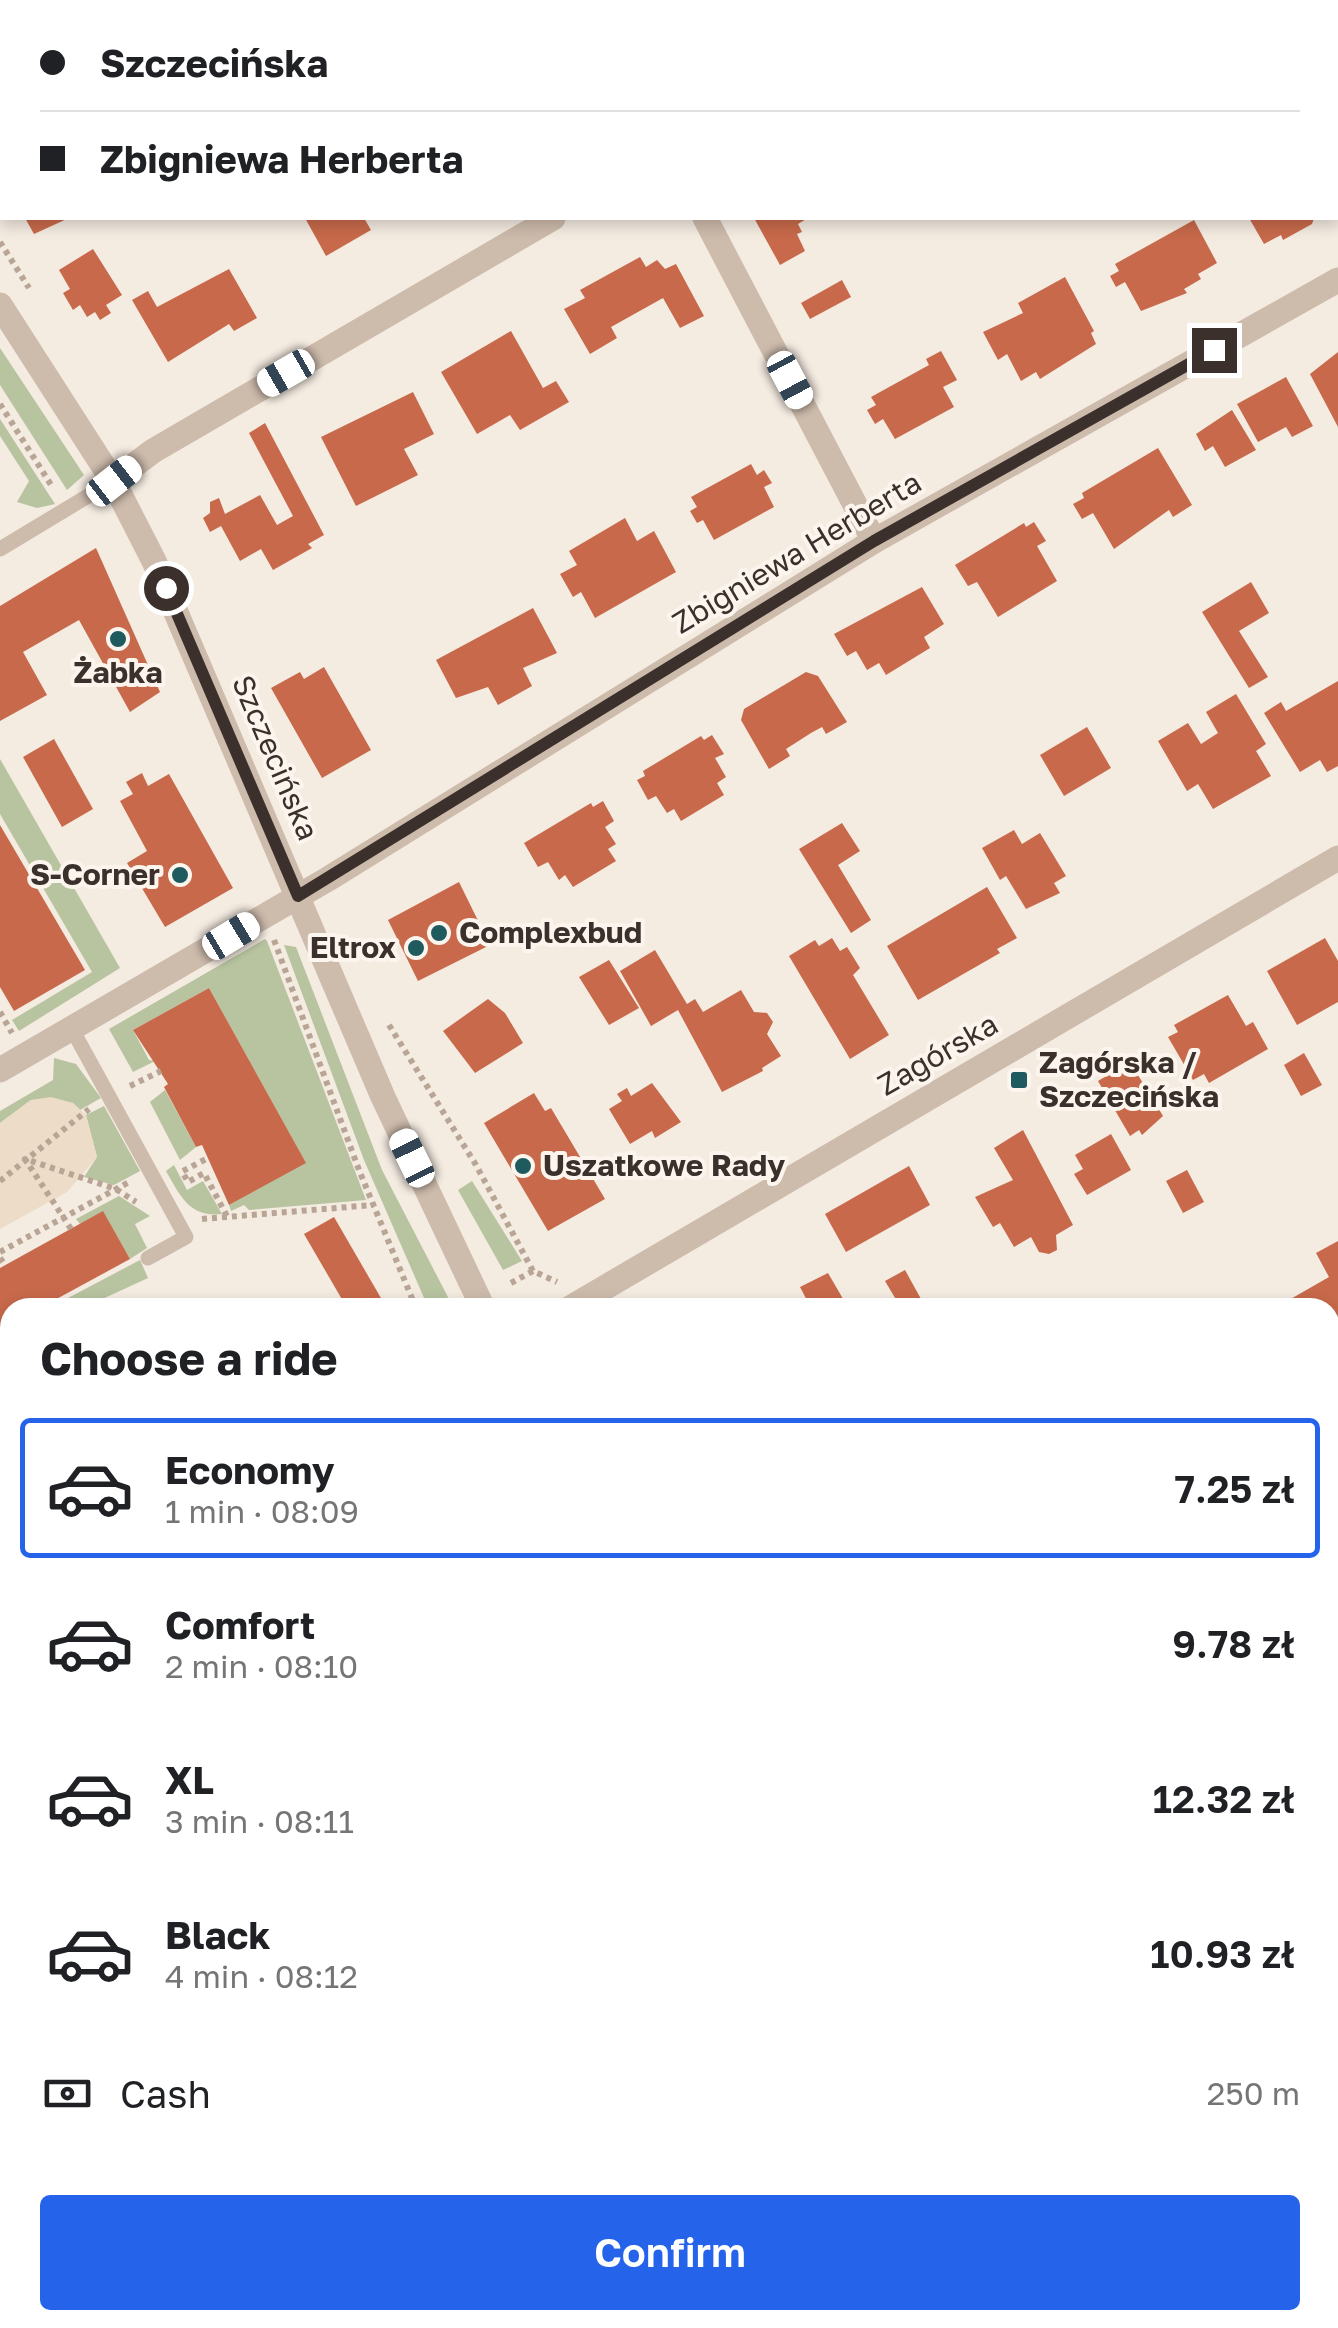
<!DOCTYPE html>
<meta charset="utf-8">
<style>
body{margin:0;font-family:"Golos Text",sans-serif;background:#f6f6f6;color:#202124;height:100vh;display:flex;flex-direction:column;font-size:38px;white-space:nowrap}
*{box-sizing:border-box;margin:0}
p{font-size:32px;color:#757577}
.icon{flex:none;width:55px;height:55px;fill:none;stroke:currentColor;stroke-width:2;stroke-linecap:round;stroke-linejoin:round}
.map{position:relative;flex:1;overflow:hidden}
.sheet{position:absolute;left:0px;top:1298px;width:1340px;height:1032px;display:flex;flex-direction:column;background:#fff;border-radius:30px 30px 0 0;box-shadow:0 5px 15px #0003}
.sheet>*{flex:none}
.guide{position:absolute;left:0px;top:0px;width:1340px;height:220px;box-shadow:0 5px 15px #0003;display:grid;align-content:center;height:220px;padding:0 40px;background:#fff}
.end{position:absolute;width:45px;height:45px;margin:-22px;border:12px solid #3b302b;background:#fff;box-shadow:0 0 0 5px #fff}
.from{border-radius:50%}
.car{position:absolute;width:30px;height:60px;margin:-30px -15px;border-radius:12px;box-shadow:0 0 8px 2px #0007;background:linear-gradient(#fff 24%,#345 0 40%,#fff 0 76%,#345 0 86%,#fff 0)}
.guide b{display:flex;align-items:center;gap:35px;height:95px;font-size:38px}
.guide b+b{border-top:2px solid #e0e0e0}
.guide i{width:25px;height:25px;background:#202124}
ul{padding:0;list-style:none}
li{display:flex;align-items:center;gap:30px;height:140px;margin:0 20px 15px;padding:0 20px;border:5px solid transparent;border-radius:10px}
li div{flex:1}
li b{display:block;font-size:38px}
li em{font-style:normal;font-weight:600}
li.current{border-color:#2563eb}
li>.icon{width:90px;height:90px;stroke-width:1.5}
h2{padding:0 40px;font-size:45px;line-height:120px}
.pay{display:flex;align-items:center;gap:25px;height:110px;padding:0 40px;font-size:38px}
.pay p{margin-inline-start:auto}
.action{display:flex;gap:20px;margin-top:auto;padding:20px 40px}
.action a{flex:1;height:115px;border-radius:10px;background:#2563eb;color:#fff;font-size:40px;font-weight:600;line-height:115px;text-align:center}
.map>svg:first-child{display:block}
.green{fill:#b8c4a0}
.plaza{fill:#ecdcc8}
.building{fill:#c8694b}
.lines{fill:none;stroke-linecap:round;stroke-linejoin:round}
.path{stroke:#b9a596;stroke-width:6;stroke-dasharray:5 5;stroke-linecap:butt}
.service{stroke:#cdbbac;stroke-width:15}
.minor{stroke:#cdbbac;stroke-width:25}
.tertiary{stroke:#cdbbac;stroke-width:25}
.route{stroke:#3b302b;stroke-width:12}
.poi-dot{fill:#1f5a5e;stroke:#fbf5ee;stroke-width:4}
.labels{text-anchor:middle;stroke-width:8;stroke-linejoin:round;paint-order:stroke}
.street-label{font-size:30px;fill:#3b302b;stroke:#fbf5ee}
.poi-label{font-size:30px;font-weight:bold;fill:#3b302b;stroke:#fbf5ee;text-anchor:start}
</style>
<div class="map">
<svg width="1338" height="2328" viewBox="0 0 1338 2328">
<rect width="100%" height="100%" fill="#f4ebe1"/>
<g class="green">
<path d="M0 348 84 475 67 490 0 385Z"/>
<path d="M0 419 55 504 37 508 17 502 29 481 0 436Z"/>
<path d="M0 759 120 968 19 1031 12 1020 92 972 0 814Z"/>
<path d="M265 939 267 941 366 1200 249 1210 244 1205 231 1211 229 1205 305 1162 209 988 133 1030 149 1060 155 1061 133 1072 109 1029Z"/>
<path d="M284 945 296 947 382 1170 450 1301 428 1307 364 1160Z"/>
<path d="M54 1058 76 1064 101 1098 80 1110 73 1103 31 1100 0 1123V1111L53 1080Z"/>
<path d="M165 1090 196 1147 180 1160 150 1102Z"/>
<path d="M104 1106 140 1171 114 1185 84 1177 97 1157 86 1115Z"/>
<path d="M174 1165 187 1190 203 1181 222 1214C189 1218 180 1195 166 1171Z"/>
<path d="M472 1181 522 1261 503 1270 458 1190Z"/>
<path d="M119 1196 150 1216 135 1224 147 1248 130 1259 103 1212 80 1224 76 1219Z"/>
<path d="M140 1260 148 1278 85 1307H51Z"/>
<path d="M1338 1746V2328H1099L1094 2320H1330V1747Z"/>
<path d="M10 2191V2320H19L12 2328H0V2197Z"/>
</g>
<g class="plaza">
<path d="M51 1097 73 1103 86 1115 97 1157 67 1192 0 1229V1123L31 1100Z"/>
<path d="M1 1856 10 1873V1992L0 1972Z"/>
</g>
<g class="building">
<path d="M25 218H69L34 234Z"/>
<path d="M305 218H364L371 230 326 256Z"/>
<path d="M754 218H808L798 224 802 232 797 234 805 251 780 265Z"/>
<path d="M1249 218H1314L1312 224 1283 240 1281 235 1264 244Z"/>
<path d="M1194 220 1217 263 1198 274 1201 279 1184 289 1187 293 1141 311 1125 282 1116 287 1110 276 1119 271 1115 264Z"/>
<path d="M93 249 122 295 106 305 111 313 100 320 95 312 87 317 80 305 73 310 63 293 70 289 59 270Z"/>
<path d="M640 257 646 267 657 260 665 269 676 264 704 316 680 328 663 298 611 327 617 338 590 354 564 309 585 298 580 290Z"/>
<path d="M229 269 257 318 234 331 229 324 168 362 132 300 148 291 157 307Z"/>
<path d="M1065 277 1094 331 1091 333 1096 344 1040 379 1036 372 1021 381 1007 354 998 360 983 332 1023 313 1018 303Z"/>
<path d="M842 280 851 297 810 319 801 303Z"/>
<path d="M511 331 543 388 556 381 569 402 520 430 510 415 477 434 441 372Z"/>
<path d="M941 351 957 380 943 387 954 407 895 439 883 419 875 424 867 410 876 405 871 397 929 365 926 359Z"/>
<path d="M1338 352V427L1310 374Z"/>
<path d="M1286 377 1313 426 1292 437 1286 427 1258 442 1237 404Z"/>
<path d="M413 392 434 434 404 449 418 475 356 506 321 437Z"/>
<path d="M1232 410 1256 450 1225 467 1213 446 1205 451 1196 434Z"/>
<path d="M265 423 324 535 308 544 312 548 273 570 261 549 240 561 221 526 210 532 203 518 210 513V502L219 498 225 514 260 495 277 525 293 516 249 433Z"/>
<path d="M1158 448 1192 505 1173 517 1169 510 1114 549 1093 513 1082 519 1073 504 1084 498 1082 493Z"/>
<path d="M751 464 757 475 764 470 772 483 764 487 774 507 714 540 703 520 697 523 690 511 697 507 691 497Z"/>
<path d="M625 518 637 541 654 531 676 572 595 618 581 592 573 597 560 574 577 565 569 551Z"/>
<path d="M1034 522 1046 541 1037 546 1057 581 998 617 977 582 968 586 955 565 1024 523 1026 527Z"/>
<path d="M96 548 160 692 130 712 79 620 23 652 47 695 0 721V606Z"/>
<path d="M1251 582 1269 613 1239 631 1268 677 1249 688 1202 612Z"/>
<path d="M922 587 944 624 924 637 930 648 886 675 879 663 867 670 856 651 847 656 834 634Z"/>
<path d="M533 608 557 653 523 668 532 686 498 705 488 687 456 698 436 660Z"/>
<path d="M324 667 371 750 322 778 271 688 300 672 304 679Z"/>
<path d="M806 672 818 676 847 722 826 734 822 727 811 733 786 749 790 756 769 769 741 720 744 709Z"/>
<path d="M1338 681V766L1327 772 1320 760 1300 772 1264 713 1281 702 1286 711Z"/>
<path d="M1236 694 1266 744 1256 751 1271 776 1213 809 1198 784 1187 791 1158 741 1188 723 1201 744 1218 733 1206 712Z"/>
<path d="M1087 727 1111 768 1064 796 1040 755Z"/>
<path d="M712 735 724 754 715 758 726 777 717 783 724 795 681 821 674 809 667 813 656 796 648 800 637 780 645 776 643 771 701 736 704 740Z"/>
<path d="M54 739 93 809 62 827 23 757Z"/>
<path d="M142 773 148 786 169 774 233 888 165 927 127 863 147 851 120 801 133 794 126 782Z"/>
<path d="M603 801 614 821 605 827 616 844 608 849 616 861 573 887 565 875 559 880 548 862 538 867 524 843 591 803 593 807Z"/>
<path d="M842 823 860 851 838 865 871 920 851 933 799 849Z"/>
<path d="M0 825 85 970 14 1011 0 987Z"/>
<path d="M1014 830 1022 844 1040 833 1066 876 1054 883 1060 893 1026 909 1006 876 1000 880 982 848Z"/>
<path d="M459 882 490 945 418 981 388 920Z"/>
<path d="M987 887 1017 938 997 949 1000 953 918 1000 887 946Z"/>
<path d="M832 938 840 951 847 947 860 968 853 975 889 1035 850 1059 789 956 815 940 819 946Z"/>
<path d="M1325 938 1338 961V1002L1297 1025 1267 971Z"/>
<path d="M655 950 687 1004 695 999 703 1012 741 990 754 1012 767 1013 773 1022 767 1034 781 1056 762 1068 763 1071 722 1092 678 1010 651 1026 620 971Z"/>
<path d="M609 960 639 1008 609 1025 579 977Z"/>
<path d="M209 988 306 1163 229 1205 202 1145 196 1147 164 1087 168 1084 133 1030Z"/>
<path d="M1228 995 1246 1026 1253 1022 1268 1049 1209 1083 1204 1074 1193 1080 1168 1037 1178 1032 1174 1025Z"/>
<path d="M488 999 505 1013 523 1043 475 1073 443 1031Z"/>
<path d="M1304 1053 1322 1085 1301 1096 1284 1065Z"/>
<path d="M1130 1062 1163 1116 1142 1135 1139 1130 1130 1136 1098 1081Z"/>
<path d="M652 1083 681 1122 655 1138 652 1131 630 1144 609 1109 622 1101 617 1094 627 1088 631 1096Z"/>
<path d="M534 1093 545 1111 551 1108 605 1199 548 1231 484 1123Z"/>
<path d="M1023 1130 1073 1225 1056 1235 1057 1250 1049 1254 1039 1252 1031 1237 1014 1247 1000 1223 993 1227 975 1197 1013 1180 994 1148Z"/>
<path d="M1111 1134 1131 1170 1087 1195 1074 1174 1083 1169 1075 1155Z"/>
<path d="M909 1166 930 1205 846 1252 825 1214Z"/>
<path d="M1187 1170 1204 1202 1183 1213 1166 1181Z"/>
<path d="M103 1211 130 1259 40 1308H10V1324L0 1329V1268Z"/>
<path d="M334 1217 385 1305 380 1308H347L304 1234Z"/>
<path d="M1338 1241V1349L1330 1353V1308H1275L1329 1277 1316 1253Z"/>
<path d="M905 1270 926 1308H901L885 1281Z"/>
<path d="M828 1273 846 1304 852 1300 857 1308H811L800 1287Z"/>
<path d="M10 1401V1470L0 1475V1407Z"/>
<path d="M1338 1534V1607L1330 1609V1536Z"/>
<path d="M0 2041 10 2059V2124L0 2129Z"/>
<path d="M24 2320H131L141 2328H17Z"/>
<path d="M181 2320H222L226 2328H186Z"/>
<path d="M349 2320H389L393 2328H353Z"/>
<path d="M863 2320H902L907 2328H868Z"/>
</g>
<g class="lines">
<g class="path">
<path d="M910 2 915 0"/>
<path d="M0 242 29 288"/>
<path d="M0 404 53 488"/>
<path d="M274 940 359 1170 416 1308"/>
<path d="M0 1012 12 1033"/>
<path d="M389 1025 476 1165 533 1271 557 1282"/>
<path d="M130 1086 161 1071"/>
<path d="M183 1171 208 1158"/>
<path d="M184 1175 188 1182 204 1173 228 1218"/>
<path d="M0 1181 89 1109"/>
<path d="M202 1219 373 1205"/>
<path d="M71 1229 25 1159 116 1189 136 1202"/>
<path d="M0 1252 131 1181"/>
<path d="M0 1258 5 1265"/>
<path d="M511 1283 533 1271"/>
<path d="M0 1524 10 1542"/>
<path d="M0 1660 10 1678"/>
<path d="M1330 1732H1338"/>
<path d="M0 1751 10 1746"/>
<path d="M0 1804 10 1822"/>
<path d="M0 1857 10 1851"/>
<path d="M0 1972 10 1992"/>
<path d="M1330 1975 1338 1970"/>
<path d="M1330 2043 1338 2061"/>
<path d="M1330 2314 1338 2307"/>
<path d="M981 2320 985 2328"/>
<path d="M1087 2320 1091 2328"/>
<path d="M1237 2320 1241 2328"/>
<path d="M1316 2328 1324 2320"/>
</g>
<g class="service">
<path d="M0 549 113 481"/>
<path d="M72 1029 186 1237 148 1258"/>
<path d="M298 2320 303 2328"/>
</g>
<g class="minor">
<path d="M583 0 585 2"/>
<path d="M951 2 956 0"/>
<path d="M705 218 874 541"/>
<path d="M113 481 153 451 553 218"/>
<path d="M0 1070 328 879 874 541 1338 280"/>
<path d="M1330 1448 1338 1443"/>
<path d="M0 1628 10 1623"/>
<path d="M1330 1684H1338"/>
<path d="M0 2171 10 2165"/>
</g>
<g class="tertiary">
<path d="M0 305 113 481 154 561 383 1097 483 1308"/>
<path d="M570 1308 1338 858"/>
<path d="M1038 2320 1043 2328"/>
</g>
</g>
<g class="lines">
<path class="route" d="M166 588 298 896 874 541 1214 350"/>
</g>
<g class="poi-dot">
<circle cx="118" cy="639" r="10"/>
<circle cx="180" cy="875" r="10"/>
<circle cx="439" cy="933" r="10"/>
<circle cx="416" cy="948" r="10"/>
<rect x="1009" y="1070" width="20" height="20" rx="5"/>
<circle cx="523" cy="1166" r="10"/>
</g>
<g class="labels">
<g class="street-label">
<text transform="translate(797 553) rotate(-31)" y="10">Zbigniewa Herberta</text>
<text transform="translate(275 758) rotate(67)" y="10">Szczecińska</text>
<text transform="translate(938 1055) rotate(-30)" y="10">Zagórska</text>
</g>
<g class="poi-label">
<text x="118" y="683" text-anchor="middle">Żabka</text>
<text x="160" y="885" text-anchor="end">S-Corner</text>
<text x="459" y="943">Complexbud</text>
<text x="396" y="958" text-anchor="end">Eltrox</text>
<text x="1039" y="1073">Zagórska /<tspan x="1039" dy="34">Szczecińska</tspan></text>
<text x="543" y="1176">Uszatkowe Rady</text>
</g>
</g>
</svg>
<i class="end from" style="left:166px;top:588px"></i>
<i class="end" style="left:1214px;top:350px"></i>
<i class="car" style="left:286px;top:373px;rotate:240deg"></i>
<i class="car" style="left:790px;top:380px;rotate:152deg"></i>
<i class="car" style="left:114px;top:481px;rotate:52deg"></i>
<i class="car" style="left:231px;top:936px;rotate:59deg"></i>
<i class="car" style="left:412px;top:1158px;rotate:334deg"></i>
<div class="guide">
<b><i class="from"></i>Szczecińska</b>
<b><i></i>Zbigniewa Herberta</b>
</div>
<section class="sheet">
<h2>Choose a ride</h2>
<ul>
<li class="current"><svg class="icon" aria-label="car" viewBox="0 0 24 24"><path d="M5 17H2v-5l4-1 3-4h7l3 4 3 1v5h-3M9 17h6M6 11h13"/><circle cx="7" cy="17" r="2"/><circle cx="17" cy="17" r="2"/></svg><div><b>Economy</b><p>1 min · 08:09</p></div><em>7.25 zł</em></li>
<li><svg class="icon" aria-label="car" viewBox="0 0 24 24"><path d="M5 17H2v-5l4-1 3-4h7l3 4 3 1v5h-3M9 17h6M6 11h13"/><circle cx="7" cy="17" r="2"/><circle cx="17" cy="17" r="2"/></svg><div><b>Comfort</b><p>2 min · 08:10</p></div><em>9.78 zł</em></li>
<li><svg class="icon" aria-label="car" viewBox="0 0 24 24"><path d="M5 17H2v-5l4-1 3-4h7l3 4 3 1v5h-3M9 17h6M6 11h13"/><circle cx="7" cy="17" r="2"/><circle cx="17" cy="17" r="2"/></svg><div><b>XL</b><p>3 min · 08:11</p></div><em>12.32 zł</em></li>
<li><svg class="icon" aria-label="car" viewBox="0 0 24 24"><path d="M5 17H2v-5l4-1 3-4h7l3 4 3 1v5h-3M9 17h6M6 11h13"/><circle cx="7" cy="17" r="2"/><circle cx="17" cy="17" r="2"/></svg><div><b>Black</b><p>4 min · 08:12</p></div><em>10.93 zł</em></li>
</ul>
<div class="pay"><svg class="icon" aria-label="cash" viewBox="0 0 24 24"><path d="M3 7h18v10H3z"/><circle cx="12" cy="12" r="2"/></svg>Cash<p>250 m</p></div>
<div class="action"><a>Confirm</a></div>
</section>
</div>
